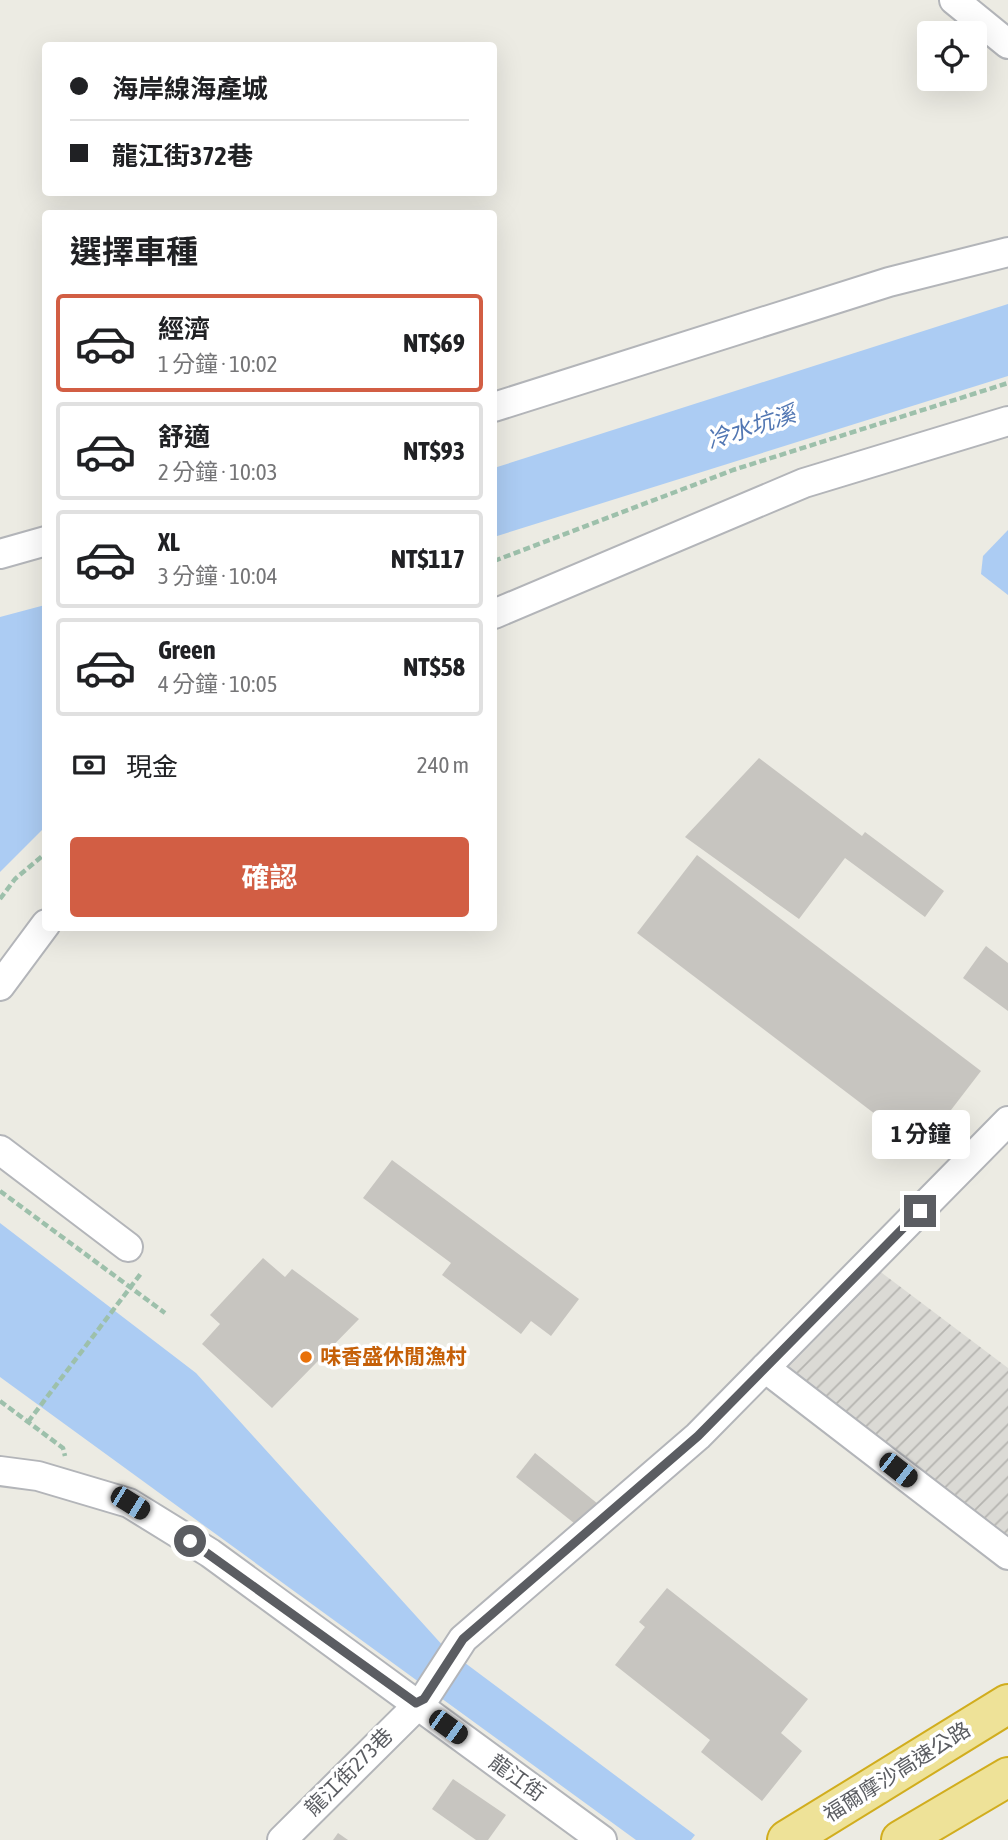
<!DOCTYPE html>
<html lang="zh-TW">
<meta charset="utf-8">
<style>
body{margin:0;font-family:"Asap Condensed","Noto Sans TC",sans-serif;background:#f6f6f6;color:#202124;height:100vh;display:flex;flex-direction:column;font-size:26px;white-space:nowrap}
*{box-sizing:border-box;margin:0}
p{font-size:23px;color:#757577}
.icon{flex:none;width:38px;height:38px;fill:none;stroke:currentColor;stroke-width:2;stroke-linecap:round;stroke-linejoin:round}
.map{position:relative;flex:1;overflow:hidden}
.details{position:absolute;left:42px;top:210px;width:455px;height:721px;display:flex;flex-direction:column;background:#fff;border-radius:7px;box-shadow:0 7px 28px #0002}
.details>*{flex:none}
.guide{position:absolute;left:42px;top:42px;width:455px;height:154px;border-radius:7px;box-shadow:0 7px 28px #0002;display:grid;align-content:center;height:154px;padding:0 28px;background:#fff}
.buttons{position:absolute;left:917px;top:21px;display:grid;gap:14px}
.buttons a{display:grid;place-items:center;width:70px;height:70px;border-radius:7px;background:#fff;box-shadow:0 7px 28px #0002;font-size:35px}
.end{position:absolute;width:32px;height:32px;margin:-16px;border:9px solid #5b5d62;background:#fff;box-shadow:0 0 0 4px #fff}
.from{border-radius:50%}
.bubble{position:absolute;height:49px;border-radius:7px;background:#fff;box-shadow:0 7px 28px #0002;font-size:23px;font-weight:700;line-height:49px;text-align:center}
.car{position:absolute;width:21px;height:42px;margin:-21px -10px;border-radius:9px;box-shadow:0 0 5px 2px #0007;background:linear-gradient(#222 24%,#8ab4d8 0 40%,#222 0 76%,#8ab4d8 0 86%,#222 0)}
.guide b{display:flex;align-items:center;gap:24px;height:66px;font-size:26px}
.guide b+b{border-top:2px solid #e0e0e0}
.guide i{width:18px;height:18px;background:#202124}
ul{padding:0;list-style:none}
li{display:flex;align-items:center;gap:21px;height:98px;margin:0 14px 10px;padding:0 14px;border:4px solid #e0e0e0;border-radius:7px}
li div{flex:1}
li b{display:block;font-size:26px}
li em{font-style:normal;font-weight:700}
li.on{border-color:#d25e44}
li>.icon{width:63px;height:63px;stroke-width:1.5}
h2{padding:0 28px;font-size:32px;line-height:84px}
.pay{display:flex;align-items:center;gap:18px;height:77px;padding:0 28px;font-size:26px}
.pay p{margin-inline-start:auto}
.button{display:flex;gap:14px;margin-top:auto;padding:14px 28px}
.button a{flex:1;height:80px;border-radius:7px;background:#d25e44;color:#fff;font-size:28px;font-weight:700;line-height:80px;text-align:center}
.map>svg:first-child{display:block}
.industrial{fill:url(#industrial-furrows)}
.water{fill:#acccf3}
.building{fill:#c7c5c0}
.lines{fill:none;stroke-linecap:round;stroke-linejoin:round}
.minor-casing{stroke:#b3b5b9;stroke-width:32}
.highway-casing{stroke:#d1ad1e;stroke-width:42}
.path{stroke:#9dc0ab;stroke-width:4.5;stroke-dasharray:7 3.5;stroke-linecap:butt}
.minor{stroke:#fff;stroke-width:28}
.highway{stroke:#eee298;stroke-width:38}
.route{stroke:#5b5d62;stroke-width:9}
.food-dot{fill:#e8710a;stroke:#fff;stroke-width:2.5}
.labels{text-anchor:middle;stroke-width:7;stroke-linejoin:round;paint-order:stroke}
.food-label{font-size:21px;font-weight:bold;fill:#c56008;stroke:#fff;text-anchor:start}
.street-label{font-size:21px;fill:#5b5d62;stroke:#fff}
.water-label{font-size:23px;font-style:italic;fill:#5277b3;stroke:#fff}
</style>
<div class="map">
<svg width="1008" height="1840" viewBox="0 0 1008 1840">
<defs>
<pattern id="industrial-furrows" width="10" height="10" patternUnits="userSpaceOnUse" patternTransform="scale(1.75)"><rect width="10" height="10" fill="#dbdad5"/><path d="M-1 1l2-2M0 10L10 0M9 11l2-2" fill="none" stroke="#b5b4b0"/></pattern>
</defs>
<rect width="100%" height="100%" fill="#ecebe3"/>
<path class="industrial" d="M878 1270 1008 1368V1543L783 1369Z"/>
<g class="water">
<path d="M1008 304V376L494 537V468Z"/>
<path d="M1008 530V595L981 574 983 556Z"/>
<path d="M45 605V827L0 872V617Z"/>
<path d="M0 1223 196 1373 445 1648 695 1835 691 1840H636L0 1377Z"/>
</g>
<g class="building">
<path d="M759 758 862 836 865 832 944 891 925 917 845 858 799 919 685 837Z"/>
<path d="M697 855 981 1071 921 1149 637 933Z"/>
<path d="M986 946 1008 963V1011L963 978Z"/>
<path d="M392 1160 579 1299 551 1336 531 1321 521 1334 442 1275 451 1263 363 1198Z"/>
<path d="M263 1258 285 1277 292 1269 359 1319 272 1408 202 1344 220 1324 210 1315Z"/>
<path d="M535 1453 598 1504 579 1527 516 1477Z"/>
<path d="M667 1588 808 1699 781 1733 802 1751 762 1801 701 1752 710 1740 615 1665 645 1627 639 1622Z"/>
<path d="M453 1779 506 1815 488 1840H476L432 1809Z"/>
<path d="M338 1833 348 1840H333Z"/>
</g>
<g class="lines">
<defs>
<g id="minor">
<path d="M954 0 1008 44"/>
<path d="M494 407 889 282 1008 252"/>
<path d="M0 554 46 541"/>
<path d="M494 614 804 483 1008 421"/>
<path d="M0 986 46 924"/>
<path d="M0 1150 128 1247"/>
<path d="M765 1368 1008 1555"/>
<path d="M0 1471 38 1476 129 1503 210 1553 602 1840"/>
<path d="M282 1840 424 1699 463 1639 698 1436 1008 1121"/>
</g>
<g id="highway">
<path d="M787 1840 1008 1704"/>
<path d="M901 1840 1008 1777"/>
</g>
</defs>
<use href="#minor" class="minor-casing"/>
<use href="#highway" class="highway-casing"/>
<g class="path">
<path d="M494 561 733 470 1008 383"/>
<path d="M0 899 15 879 46 853"/>
<path d="M0 1191 165 1313"/>
<path d="M0 1401 63 1448 65 1456"/>
<path d="M28 1422 142 1272"/>
</g>
<use href="#minor" class="minor"/>
<use href="#highway" class="highway"/>
</g>
<g class="lines">
<path class="route" d="M190 1541 416 1703 424 1699 463 1639 698 1436 920 1211"/>
</g>
<circle class="food-dot" cx="306" cy="1357" r="7"/>
<g class="labels">
<g class="food-label">
<text x="320" y="1364">味香盛休閒漁村</text>
</g>
<g class="street-label">
<text transform="translate(349 1772) rotate(-45)" y="7">龍江街273巷</text>
<text transform="translate(897 1772) rotate(-32)" y="7">福爾摩沙高速公路</text>
<text transform="translate(517 1778) rotate(36)" y="7">龍江街</text>
</g>
<g class="water-label">
<text transform="translate(751 427) rotate(-18)" y="8">冷水坑溪</text>
</g>
</g>
</svg>
<div class="buttons">
<a><svg class="icon" aria-label="locate" viewBox="0 0 24 24"><circle cx="12" cy="12" r="6"/><path d="M12 2v4M12 18v4M2 12h4M18 12h4"/></svg></a>
</div>
<i class="end from" style="left:190px;top:1541px"></i>
<i class="end" style="left:920px;top:1211px"></i>
<div class="bubble" style="left:872px;top:1110px;width:98px">1 分鐘</div>
<i class="car" style="left:898px;top:1470px;rotate:128deg"></i>
<i class="car" style="left:130px;top:1503px;rotate:122deg"></i>
<i class="car" style="left:448px;top:1727px;rotate:126deg"></i>
<div class="guide">
<b><i class="from"></i>海岸線海產城</b>
<b><i></i>龍江街372巷</b>
</div>
<section class="details">
<h2>選擇車種</h2>
<ul>
<li class="on"><svg class="icon" aria-label="car" viewBox="0 0 24 24"><path d="M5 17H2v-5l4-1 3-4h7l3 4 3 1v5h-3M9 17h6M6 11h13"/><circle cx="7" cy="17" r="2"/><circle cx="17" cy="17" r="2"/></svg><div><b>經濟</b><p>1 分鐘 · 10:02</p></div><em>NT$69</em></li>
<li><svg class="icon" aria-label="car" viewBox="0 0 24 24"><path d="M5 17H2v-5l4-1 3-4h7l3 4 3 1v5h-3M9 17h6M6 11h13"/><circle cx="7" cy="17" r="2"/><circle cx="17" cy="17" r="2"/></svg><div><b>舒適</b><p>2 分鐘 · 10:03</p></div><em>NT$93</em></li>
<li><svg class="icon" aria-label="car" viewBox="0 0 24 24"><path d="M5 17H2v-5l4-1 3-4h7l3 4 3 1v5h-3M9 17h6M6 11h13"/><circle cx="7" cy="17" r="2"/><circle cx="17" cy="17" r="2"/></svg><div><b>XL</b><p>3 分鐘 · 10:04</p></div><em>NT$117</em></li>
<li><svg class="icon" aria-label="car" viewBox="0 0 24 24"><path d="M5 17H2v-5l4-1 3-4h7l3 4 3 1v5h-3M9 17h6M6 11h13"/><circle cx="7" cy="17" r="2"/><circle cx="17" cy="17" r="2"/></svg><div><b>Green</b><p>4 分鐘 · 10:05</p></div><em>NT$58</em></li>
</ul>
<div class="pay"><svg class="icon" aria-label="cash" viewBox="0 0 24 24"><path d="M3 7h18v10H3z"/><circle cx="12" cy="12" r="2"/></svg>現金<p>240 m</p></div>
<div class="button"><a>確認</a></div>
</section>
</div>
